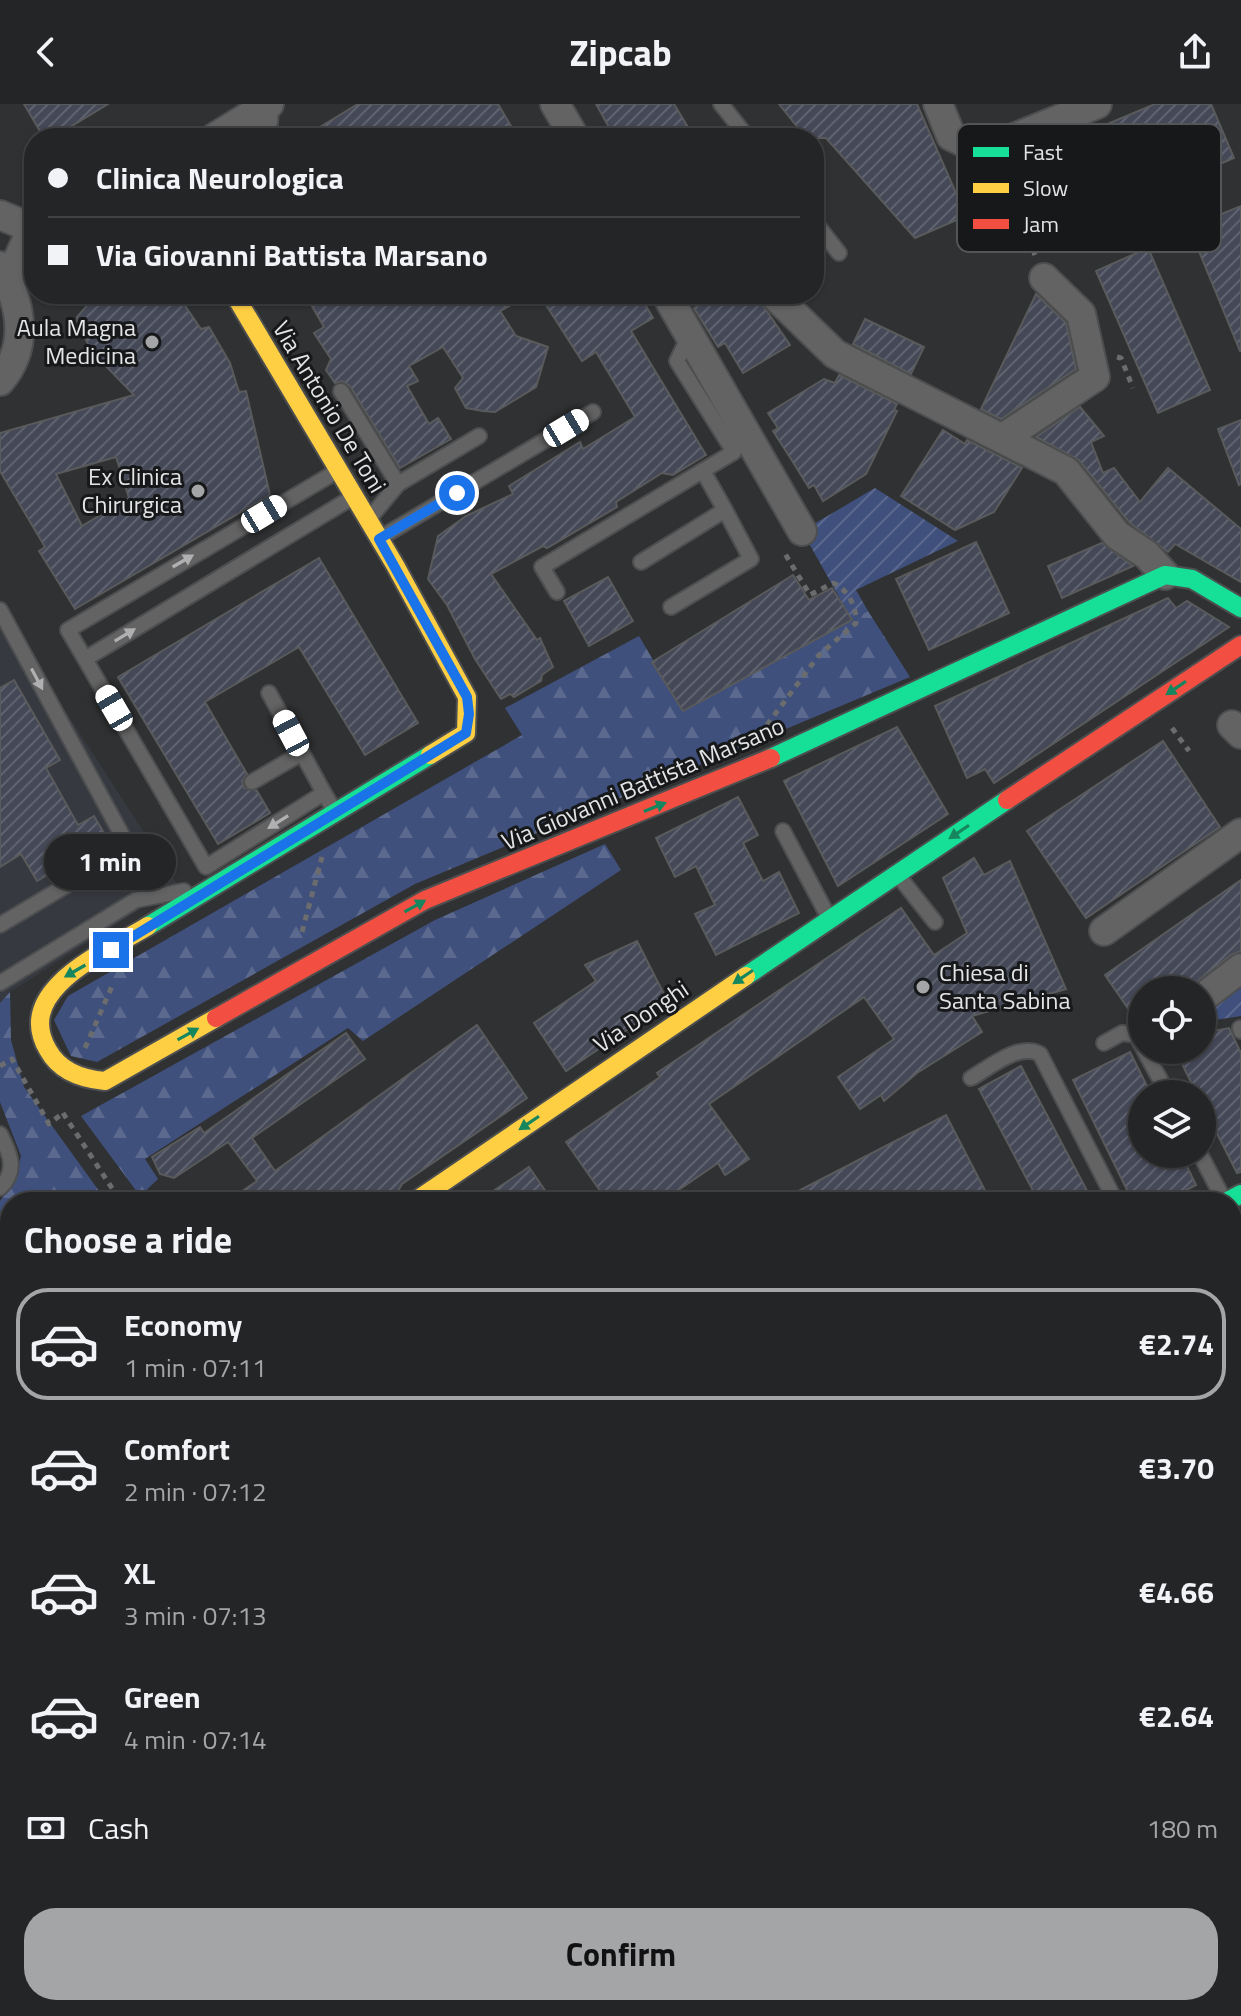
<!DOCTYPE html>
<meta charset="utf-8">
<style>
body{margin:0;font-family:"Titillium Web",sans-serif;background:#2c2d2e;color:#f1f3f6;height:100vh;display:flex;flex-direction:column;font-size:30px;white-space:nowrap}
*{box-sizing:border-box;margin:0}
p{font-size:26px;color:#a3a5a7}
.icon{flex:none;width:44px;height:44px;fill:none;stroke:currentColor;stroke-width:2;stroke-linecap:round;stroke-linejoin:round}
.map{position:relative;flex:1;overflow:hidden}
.sheet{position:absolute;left:0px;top:1088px;width:1242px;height:824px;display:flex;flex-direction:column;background:#242526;border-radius:32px 32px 0 0;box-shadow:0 2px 6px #0004,0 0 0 2px #414243}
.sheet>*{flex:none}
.top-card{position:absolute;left:24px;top:24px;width:800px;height:176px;border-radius:32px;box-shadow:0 2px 6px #0004,0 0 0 2px #414243;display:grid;align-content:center;height:176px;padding:0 24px;background:#242526}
.tools{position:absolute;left:1128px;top:872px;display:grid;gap:16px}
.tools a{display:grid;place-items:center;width:88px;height:88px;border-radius:50%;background:#242526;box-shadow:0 2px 6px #0004,0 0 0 2px #414243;font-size:40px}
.end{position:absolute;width:36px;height:36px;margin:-18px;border:10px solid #1a73e8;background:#fff;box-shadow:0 0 0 4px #fff}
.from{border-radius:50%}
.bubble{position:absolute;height:56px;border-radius:28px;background:#242526;box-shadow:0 2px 6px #0004,0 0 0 2px #414243;font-size:26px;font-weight:700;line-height:56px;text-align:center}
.car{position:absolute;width:24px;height:48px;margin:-24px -12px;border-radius:10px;box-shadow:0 0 6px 2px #0007;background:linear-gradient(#fff 24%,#345 0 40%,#fff 0 76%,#345 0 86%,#fff 0)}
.top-card b{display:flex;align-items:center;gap:28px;height:76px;font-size:30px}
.top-card b+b{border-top:2px solid #414243}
.top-card i{width:20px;height:20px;background:#f1f3f6}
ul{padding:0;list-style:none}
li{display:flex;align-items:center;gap:24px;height:112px;margin:0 16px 12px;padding:0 8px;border:4px solid transparent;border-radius:32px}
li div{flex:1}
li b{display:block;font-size:30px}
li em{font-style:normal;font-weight:700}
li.active{border-color:#a4a5a7}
li>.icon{width:72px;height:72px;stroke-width:1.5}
h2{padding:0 24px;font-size:36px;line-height:96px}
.pay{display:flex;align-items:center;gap:20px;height:88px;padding:0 24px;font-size:30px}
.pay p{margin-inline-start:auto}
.action{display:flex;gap:16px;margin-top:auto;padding:16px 24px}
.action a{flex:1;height:92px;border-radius:32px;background:#a4a5a7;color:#111;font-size:32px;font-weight:700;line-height:92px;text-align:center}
header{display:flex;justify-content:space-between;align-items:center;height:104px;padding:0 24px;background:#242526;font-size:36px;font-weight:700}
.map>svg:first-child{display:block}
.built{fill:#373940}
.forest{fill:url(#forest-firs)}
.garden{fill:url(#garden-furrows)}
.building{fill:url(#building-hatch);stroke:#595a5b;stroke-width:2;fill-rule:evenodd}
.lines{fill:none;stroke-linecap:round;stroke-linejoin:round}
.lane-casing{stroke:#4d4e4f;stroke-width:18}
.street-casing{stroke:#4d4e4f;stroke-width:32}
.fast-casing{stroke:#4d4e4f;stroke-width:22}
.slow-casing{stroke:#4d4e4f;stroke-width:22}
.jam-casing{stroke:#4d4e4f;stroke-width:22}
.path{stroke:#6b6c6d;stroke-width:5;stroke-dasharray:6 6;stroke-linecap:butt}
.lane{stroke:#636364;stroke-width:14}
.street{stroke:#636364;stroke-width:28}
.fast{stroke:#16e098;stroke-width:18}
.slow{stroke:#ffcf43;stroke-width:18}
.jam{stroke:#f24e42;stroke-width:18}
.oneway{fill:#b0b0b2}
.oneway2{fill:#16865f}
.route{stroke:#1a73e8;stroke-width:10}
.poi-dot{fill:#a4a5a7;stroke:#171819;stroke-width:3}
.labels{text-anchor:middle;stroke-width:6;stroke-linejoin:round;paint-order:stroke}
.poi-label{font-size:24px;fill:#e3e4e6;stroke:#171819;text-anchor:end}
.street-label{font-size:24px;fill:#e3e4e6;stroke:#171819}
.key{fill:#171819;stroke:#545556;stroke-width:2}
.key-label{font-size:22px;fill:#e3e4e6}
</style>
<header><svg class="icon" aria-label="back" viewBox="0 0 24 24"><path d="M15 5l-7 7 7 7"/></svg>Zipcab<svg class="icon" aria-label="share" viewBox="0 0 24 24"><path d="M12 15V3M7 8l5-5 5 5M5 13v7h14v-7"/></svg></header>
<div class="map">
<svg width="1241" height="1912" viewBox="0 0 1241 1912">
<defs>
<pattern id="forest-firs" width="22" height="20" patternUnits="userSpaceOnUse" patternTransform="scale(2)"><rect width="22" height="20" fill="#40507d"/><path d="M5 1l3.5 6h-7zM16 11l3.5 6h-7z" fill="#5b698f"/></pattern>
<pattern id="garden-furrows" width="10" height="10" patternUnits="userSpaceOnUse" patternTransform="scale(2)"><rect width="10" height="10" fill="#40507d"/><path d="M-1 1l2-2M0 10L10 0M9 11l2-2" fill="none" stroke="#5b698f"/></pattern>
<pattern id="building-hatch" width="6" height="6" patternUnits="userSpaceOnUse" patternTransform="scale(2)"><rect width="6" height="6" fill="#444857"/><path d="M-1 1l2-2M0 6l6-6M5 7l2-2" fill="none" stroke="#5f626f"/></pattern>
</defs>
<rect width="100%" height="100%" fill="#303132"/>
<path class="built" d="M0 506 178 781 10 888 0 899Z"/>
<g class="forest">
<path d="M868 507 910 573 415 780 97 958 71 952 54 916 68 892 522 631 505 604 639 532 683 607Z"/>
<path d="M605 740 621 766 363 937 348 924 145 1055 158 1075 140 1092 81 1012 435 816Z"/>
<path d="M10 888 11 936 24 983 107 1098H10V1262L0 1269V1097L15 1075 21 1052 0 998V899Z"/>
</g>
<g class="garden">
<path d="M875 384 958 437 856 486 868 507 852 516 802 427Z"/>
<path d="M1241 877V912L1202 918V905Z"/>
</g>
<g class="building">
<path d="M24 0H108L52 34H44Z"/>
<path d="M358 0H498L518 34H412L407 25 392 34H302Z"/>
<path d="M596 0H674L689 25 673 34H615Z"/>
<path d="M779 0H917L966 112 915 134 826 34H806Z"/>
<path d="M1155 0H1211L1234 54 1182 76 1194 107 1161 121 1147 91 1076 121 1069 106 1071 123 1044 134 1012 60Z"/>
<path d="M1241 102V247H1240L1189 123Z"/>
<path d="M1148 144 1210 286 1158 309 1096 167Z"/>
<path d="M97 190H177L201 225 209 223 230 259 239 288 246 287 270 391 75 505 39 447 45 443 0 367V329L134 291 95 251 78 223 77 213ZM116 353 129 394 82 422 56 370Z"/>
<path d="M305 190H531L500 207 516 232 548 243 536 283 495 308 483 307 466 304 455 284 463 274 443 243 409 262 418 277 407 282 429 320 438 314 451 335 400 364 350 282 342 277 335 279 326 266 331 255 314 229 324 223Z"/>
<path d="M539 190H639L653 214 631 227 706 351 673 371 662 369 616 398 617 403 547 444 543 442 491 470 537 536 540 534 553 563 542 571 541 577 514 593 510 590 501 595 475 555 447 501 428 475 438 432 466 412 513 390 509 382 580 338 583 345 635 313 596 248 582 257Z"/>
<path d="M695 190H755L790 241 743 269 725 239 718 243 694 204 701 200Z"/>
<path d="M1036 190 1066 219 1076 265 1001 315 981 305Z"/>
<path d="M865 215 924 243 911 270 853 240Z"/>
<path d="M839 271 897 300 894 306 897 307 866 370 823 397 814 381 809 384 791 355 773 327 778 324 768 309 824 275 835 279Z"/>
<path d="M1080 303 1104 332 1091 338 1103 369 1114 364 1140 398 1168 364 1241 425V478L1175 440 1168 448 1129 418 1079 356 1036 333Z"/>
<path d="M1241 316V380L1239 381 1218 325Z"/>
<path d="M943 326 965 340 967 336 1022 364 994 408 955 426 901 392Z"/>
<path d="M976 438 1009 509 929 546 896 475Z"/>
<path d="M1102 439 1133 462 1062 494 1048 462Z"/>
<path d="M319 454 418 619 365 651 299 543 205 598 247 670 242 677 244 684 257 687 270 709 218 740 118 573Z"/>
<path d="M793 471 809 496 832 484 852 516 683 607 652 558Z"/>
<path d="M608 473 633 517 589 542 564 497Z"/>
<path d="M1168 494 1176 504 1187 497 1229 523 994 679 985 665 967 674 935 602Z"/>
<path d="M14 576 60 656 46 664 78 721 94 712 108 736 37 777 21 750 0 763V584Z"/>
<path d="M897 623 948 710 838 782 784 677Z"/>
<path d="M1163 637 1220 723 1086 814 1027 727Z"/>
<path d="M738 693 758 731 743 739 763 777 779 768 799 809 716 851 695 810 715 801 696 762 675 773 656 734Z"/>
<path d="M974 754 984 771 1010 757 1066 885 972 912 982 928 917 969 884 997 881 991 860 1005 838 973 894 935 864 893 709 1000 749 1055 725 1071 718 1059 661 1098H608L566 1038 660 973 657 969 901 804 934 851 967 829 943 774Z"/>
<path d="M1241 776V847L1231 851 1186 886H1142L1140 922 1105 871Z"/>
<path d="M637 837 668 898 566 967 534 919 596 877 585 861Z"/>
<path d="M477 921 527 994 402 1080 392 1098H226L257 1077 228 1038 174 1074 160 1070 152 1053 200 1023 204 1029 346 929 365 955 252 1034 275 1067Z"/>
<path d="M1229 924 1241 949V1068L1237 1069 1202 1000V990H1197L1175 946H1202V929Z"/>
<path d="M1130 948 1151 990H1142V1050H1181L1196 1081 1163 1098H1133L1073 976Z"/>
<path d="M1021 962 1093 1098H1039L979 985Z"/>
<path d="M946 1011 991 1098H777L911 1029Z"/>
<path d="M529 1063 553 1098H477Z"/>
</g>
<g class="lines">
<defs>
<g id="lane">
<path d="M721 0 748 34"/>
<path d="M249 34 270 19 271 0"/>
<path d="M814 117 839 149"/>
<path d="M341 287 398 380"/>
<path d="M369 415 398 380 479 332"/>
<path d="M380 434 593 308"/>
<path d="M641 458 725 406 703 367"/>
<path d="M557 488 542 463 734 348 677 257 690 230"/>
<path d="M671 503 751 455 725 406"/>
<path d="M0 506 129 744 0 821"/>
<path d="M85 555 68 526 339 366"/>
<path d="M269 589 324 689"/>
<path d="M252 678 302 649"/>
<path d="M334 706 324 689 206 763 85 555 353 393"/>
<path d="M783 727 829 814"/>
<path d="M897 770 935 818"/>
<path d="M0 879 136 796 184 787"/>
<path d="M1240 924 1241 927"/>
<path d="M1104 939 1122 929 1136 931 1142 942"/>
<path d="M1144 946 1168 990"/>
<path d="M971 974C989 964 1019 938 1040 950L1116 1098"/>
<path d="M0 1030C10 1049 18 1067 0 1084"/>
<path d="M1200 1050 1225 1098"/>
</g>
<g id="street">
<path d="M555 0 575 34"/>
<path d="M938 0 951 32 982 47 1015 103"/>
<path d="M214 34 269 0"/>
<path d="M982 47 1097 0"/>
<path d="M0 111 34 125"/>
<path d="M0 162C21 199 30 242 0 277"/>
<path d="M12 188 14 164 32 125"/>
<path d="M666 190 802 427"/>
<path d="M773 190 835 250 1066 367 1117 431 1147 451 1165 471"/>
<path d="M1003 334 1095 273 1081 210 1044 174"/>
<path d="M1232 621 1241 630"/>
<path d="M1104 827 1241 729"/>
<path d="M1202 894 1241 864"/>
<path d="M1232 1244 1241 1239"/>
<path d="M1233 1497 1241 1510"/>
<path d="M1232 1548 1241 1544"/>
<path d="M0 1574 10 1568"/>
<path d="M0 1720 10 1713"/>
<path d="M1232 1831 1241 1842"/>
<path d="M125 1902 142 1912"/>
<path d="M14 1912 30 1902"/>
<path d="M452 1912 459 1902"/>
<path d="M624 1912 632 1902"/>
<path d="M735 1912 739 1902"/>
<path d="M954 1912 957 1902"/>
</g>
<g id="fast">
<path d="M771 654 1165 471 1192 475 1241 504"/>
<path d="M148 822 430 651"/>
<path d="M746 872 1007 696"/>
<path d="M1226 1098 1241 1090"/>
</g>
<g id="slow">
<path d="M234 190 395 461 467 593 466 629 430 651"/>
<path d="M148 822C108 847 12 885 48 946 60 968 82 975 105 977L216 914"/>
<path d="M414 1098 746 872"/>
<path d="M0 1382 10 1375"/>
<path d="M0 1697 10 1690"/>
</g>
<g id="jam">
<path d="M1007 696 1241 541"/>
<path d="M216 914 425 796 771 654"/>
</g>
</defs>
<use href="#lane" class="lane-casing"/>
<use href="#street" class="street-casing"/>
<use href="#fast" class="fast-casing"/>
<use href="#slow" class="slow-casing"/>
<use href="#jam" class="jam-casing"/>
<g class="path">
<path d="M1025 126 1035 151"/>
<path d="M1117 253 1121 254 1133 284"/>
<path d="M767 621 819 551 856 519C857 504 848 485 833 479L810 491 784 448"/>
<path d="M1172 624 1189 647"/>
<path d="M302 828 322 753"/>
<path d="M85 944 113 880"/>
<path d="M0 962 12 955 49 1020 63 1009"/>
<path d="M63 1009 121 1098"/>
<path d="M0 1840 10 1833"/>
</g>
<use href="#lane" class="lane"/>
<use href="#street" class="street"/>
<use href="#fast" class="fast"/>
<use href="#slow" class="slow"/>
<use href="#jam" class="jam"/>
</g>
<defs><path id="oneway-solid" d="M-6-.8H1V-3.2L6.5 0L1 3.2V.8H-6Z" transform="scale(2)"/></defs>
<g class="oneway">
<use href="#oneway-solid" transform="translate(183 457) rotate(-30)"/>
<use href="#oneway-solid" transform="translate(125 531) rotate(-31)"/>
<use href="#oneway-solid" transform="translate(37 575) rotate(62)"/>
<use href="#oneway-solid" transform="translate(278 718) rotate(148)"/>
</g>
<g class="oneway2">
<use href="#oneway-solid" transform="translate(1176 584) rotate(146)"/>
<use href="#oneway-solid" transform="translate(655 703) rotate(-22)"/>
<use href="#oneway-solid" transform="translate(959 728) rotate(146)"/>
<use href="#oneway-solid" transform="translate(415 802) rotate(-29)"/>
<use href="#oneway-solid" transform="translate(75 867) rotate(150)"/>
<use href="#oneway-solid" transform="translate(743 873) rotate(146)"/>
<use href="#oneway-solid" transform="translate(188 930) rotate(-29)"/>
<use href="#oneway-solid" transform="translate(529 1019) rotate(146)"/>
</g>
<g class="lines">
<path class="route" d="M111 846 466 629 469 610 467 593 379 435 457 389"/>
</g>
<g class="poi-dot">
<circle cx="152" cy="238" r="8"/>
<circle cx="198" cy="387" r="8"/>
<circle cx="923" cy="883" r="8"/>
</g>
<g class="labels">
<g class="poi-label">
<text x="136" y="232">Aula Magna<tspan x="136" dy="28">Medicina</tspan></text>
<text x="182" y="381">Ex Clinica<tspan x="182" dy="28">Chirurgica</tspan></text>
<text x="939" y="877" text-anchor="start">Chiesa di<tspan x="939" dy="28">Santa Sabina</tspan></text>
</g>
<g class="street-label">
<text transform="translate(329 303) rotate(59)" y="8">Via Antonio De Toni</text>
<text transform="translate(643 680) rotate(-23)" y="8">Via Giovanni Battista Marsano</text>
<text transform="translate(641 913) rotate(-34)" y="8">Via Donghi</text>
</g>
</g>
<rect x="957" y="20" width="264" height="128" rx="12" class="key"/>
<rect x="973" y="43" width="36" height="10" fill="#16e098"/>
<rect x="973" y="79" width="36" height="10" fill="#ffcf43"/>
<rect x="973" y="115" width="36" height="10" fill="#f24e42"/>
<g class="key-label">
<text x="1023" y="56">Fast</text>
<text x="1023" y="92">Slow</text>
<text x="1023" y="128">Jam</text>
</g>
</svg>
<div class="tools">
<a><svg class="icon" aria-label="locate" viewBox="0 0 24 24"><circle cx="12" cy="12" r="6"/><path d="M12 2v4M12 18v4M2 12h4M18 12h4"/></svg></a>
<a><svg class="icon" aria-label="layers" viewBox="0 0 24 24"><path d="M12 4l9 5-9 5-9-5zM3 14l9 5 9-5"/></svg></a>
</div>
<i class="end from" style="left:457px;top:389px"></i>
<i class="end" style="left:111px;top:846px"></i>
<div class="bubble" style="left:44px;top:730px;width:132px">1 min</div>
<i class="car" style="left:566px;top:324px;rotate:59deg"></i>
<i class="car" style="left:264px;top:410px;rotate:59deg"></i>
<i class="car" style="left:114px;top:604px;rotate:330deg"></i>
<i class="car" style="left:291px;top:629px;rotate:332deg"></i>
<div class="top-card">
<b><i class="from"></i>Clinica Neurologica</b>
<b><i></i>Via Giovanni Battista Marsano</b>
</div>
<section class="sheet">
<h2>Choose a ride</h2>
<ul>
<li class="active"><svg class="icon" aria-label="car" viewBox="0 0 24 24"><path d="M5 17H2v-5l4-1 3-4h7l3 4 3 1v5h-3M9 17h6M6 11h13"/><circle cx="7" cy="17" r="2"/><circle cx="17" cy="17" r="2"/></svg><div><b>Economy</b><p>1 min · 07:11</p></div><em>€2.74</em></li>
<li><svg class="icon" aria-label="car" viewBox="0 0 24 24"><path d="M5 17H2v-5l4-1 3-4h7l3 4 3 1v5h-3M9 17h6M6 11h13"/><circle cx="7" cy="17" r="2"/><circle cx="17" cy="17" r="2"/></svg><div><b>Comfort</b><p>2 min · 07:12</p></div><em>€3.70</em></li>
<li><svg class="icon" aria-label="car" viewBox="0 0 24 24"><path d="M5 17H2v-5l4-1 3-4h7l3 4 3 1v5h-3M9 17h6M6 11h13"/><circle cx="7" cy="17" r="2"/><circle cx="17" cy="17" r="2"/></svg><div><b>XL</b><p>3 min · 07:13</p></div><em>€4.66</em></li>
<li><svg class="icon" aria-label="car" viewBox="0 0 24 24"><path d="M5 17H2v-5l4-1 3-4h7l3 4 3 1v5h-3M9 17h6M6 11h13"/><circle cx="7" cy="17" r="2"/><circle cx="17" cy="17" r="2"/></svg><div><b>Green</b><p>4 min · 07:14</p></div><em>€2.64</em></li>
</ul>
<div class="pay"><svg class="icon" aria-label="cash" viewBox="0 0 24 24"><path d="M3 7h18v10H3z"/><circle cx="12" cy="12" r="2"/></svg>Cash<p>180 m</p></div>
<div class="action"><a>Confirm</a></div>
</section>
</div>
